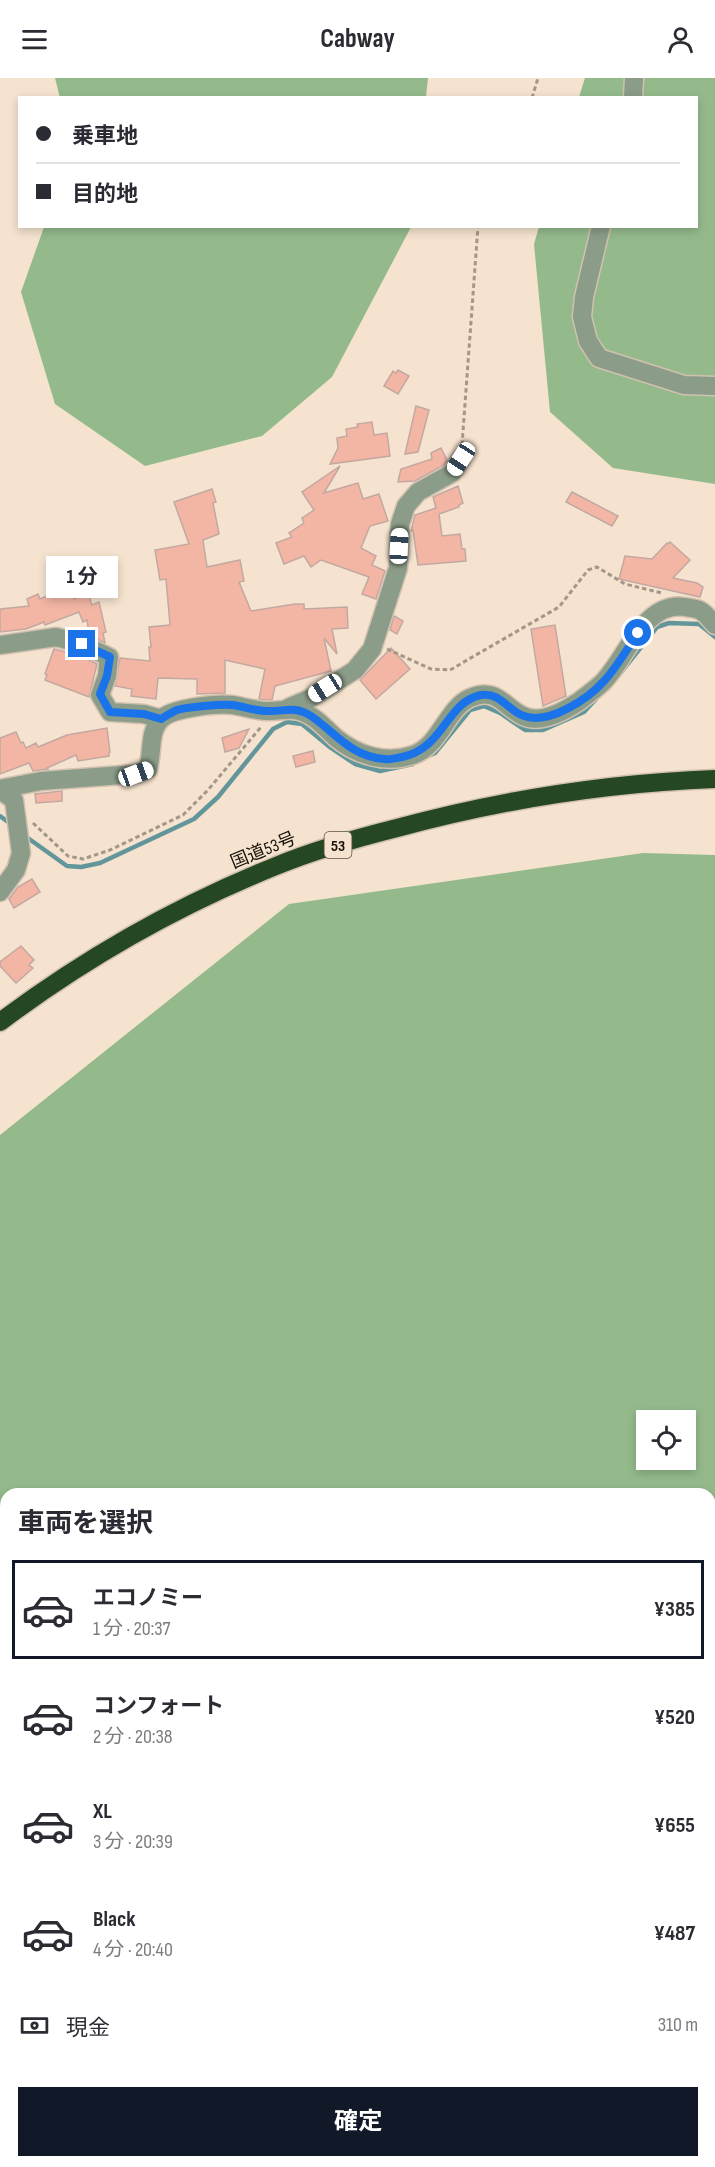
<!DOCTYPE html>
<html lang="ja">
<meta charset="utf-8">
<style>
body{margin:0;font-family:"Sofia Sans Condensed","Noto Sans JP",sans-serif;background:#f2f2f3;color:#2b2b33;height:100vh;display:flex;flex-direction:column;font-size:22px;white-space:nowrap}
*{box-sizing:border-box;margin:0}
p{font-size:20px;color:#7c7c81}
.icon{flex:none;width:33px;height:33px;fill:none;stroke:currentColor;stroke-width:2;stroke-linecap:round;stroke-linejoin:round}
.map{position:relative;flex:1;overflow:hidden}
.panel{position:absolute;left:0px;top:1410px;width:716px;height:680px;display:flex;flex-direction:column;background:#fff;border-radius:18px 18px 0 0;box-shadow:0 3px 9px #0003}
.panel>*{flex:none}
.top-card{position:absolute;left:18px;top:18px;width:680px;height:132px;border-radius:0px;box-shadow:0 3px 9px #0003;display:grid;align-content:center;height:132px;padding:0 18px;background:#fff}
.buttons{position:absolute;left:636px;top:1332px;display:grid;gap:12px}
.buttons a{display:grid;place-items:center;width:60px;height:60px;border-radius:0px;background:#fff;box-shadow:0 3px 9px #0003;font-size:30px}
.end{position:absolute;width:27px;height:27px;margin:-14px;border:8px solid #1a73e8;background:#fff;box-shadow:0 0 0 3px #fff}
.from{border-radius:50%}
.bubble{position:absolute;height:42px;border-radius:0px;background:#fff;box-shadow:0 3px 9px #0003;font-size:20px;font-weight:700;line-height:42px;text-align:center}
.car{position:absolute;width:18px;height:36px;margin:-18px -9px;border-radius:8px;box-shadow:0 0 4px 2px #0007;background:linear-gradient(#fff 24%,#345 0 40%,#fff 0 76%,#345 0 86%,#fff 0)}
.top-card b{display:flex;align-items:center;gap:21px;height:57px;font-size:22px}
.top-card b+b{border-top:2px solid #e1e1e2}
.top-card i{width:15px;height:15px;background:#2b2b33}
ul{padding:0;list-style:none}
li{display:flex;align-items:center;gap:18px;height:99px;margin:0 12px 9px;padding:0 6px;border:3px solid transparent;border-radius:0px}
li div{flex:1}
li b{display:block;font-size:22px}
li em{font-style:normal;font-weight:700}
li.selected{border-color:#111827}
li>.icon{width:54px;height:54px;stroke-width:1.5}
h2{padding:0 18px;font-size:27px;line-height:72px}
.pay{display:flex;align-items:center;gap:15px;height:66px;padding:0 18px;font-size:22px}
.pay p{margin-inline-start:auto}
.cta{display:flex;gap:12px;margin-top:auto;padding:12px 18px}
.cta a{flex:1;height:69px;border-radius:0px;background:#111827;color:#fff;font-size:24px;font-weight:700;line-height:69px;text-align:center}
header{display:flex;justify-content:space-between;align-items:center;height:78px;padding:0 18px;background:#fff;font-size:27px;font-weight:700}
.map>svg:first-child{display:block}
.forest{fill:#94ba8c;fill-rule:evenodd}
.lines{fill:none;stroke-linecap:round;stroke-linejoin:round}
.stream{stroke:#63969b;stroke-width:4.5}
.building{fill:#f3b6a5;stroke:#c3a8a1;stroke-width:1.5}
.street-casing{stroke:#d1c1af;stroke-width:21}
.secondary-casing{stroke:#d1c1af;stroke-width:21}
.highway-casing{stroke:#d1c1af;stroke-width:21}
.path{stroke:#a59788;stroke-width:3;stroke-dasharray:4.5 3;stroke-linecap:butt}
.street{stroke:#8b9c88;stroke-width:18}
.secondary{stroke:#5f785c;stroke-width:18}
.highway{stroke:#254822;stroke-width:18}
.route{stroke:#1a73e8;stroke-width:8}
.labels{text-anchor:middle;stroke-width:4.5;stroke-linejoin:round;paint-order:stroke}
.shield{fill:#f5e3cf;stroke:#5a5045;stroke-width:1.5}
.shield-label{font-size:16px;font-weight:bold;fill:#17110a}
.street-label{font-size:18px;fill:#17110a;stroke:#f5e3cf}
</style>
<header><svg class="icon" aria-label="menu" viewBox="0 0 24 24"><path d="M4 6h16M4 12h16M4 18h16"/></svg>Cabway<svg class="icon" aria-label="person" viewBox="0 0 24 24"><circle cx="12" cy="8" r="4"/><path d="M4 21q1-7 8-7t8 7"/></svg></header>
<div class="map">
<svg width="715" height="2089" viewBox="0 0 715 2089">
<rect width="100%" height="100%" fill="#f5e3cf"/>
<g class="forest">
<path d="M55 0H428L426 19 60 20Z"/>
<path d="M585 0H715V406L613 390 550 334 534 166 539 149 696 148V20L579 19Z"/>
<path d="M44 149V148L411 149 332 299 262 358 145 388 55 326 21 214Z"/>
<path d="M643 775 715 777V2089H170L173 2084H710V1416H6V1835L0 1824V1057L289 826ZM646 1342H686V1382H646Z"/>
</g>
<g class="lines">
<g class="stream">
<path d="M618 598 657 549 669 545 699 546 715 559"/>
<path d="M426 679 435 675 470 632 484 628 500 635 525 652H543L584 634 596 621"/>
<path d="M0 738 12 747"/>
<path d="M25 758 67 788 81 789 100 785 194 741 218 719 273 651 287 644 302 646 331 670 355 686 380 693 413 686"/>
<path d="M205 2089 209 2084"/>
</g>
</g>
<g class="building">
<path d="M398 292 409 298 398 316 384 308 393 293 396 295Z"/>
<path d="M416 328 429 332 418 374 405 376Z"/>
<path d="M372 344 374 357 387 355 390 378 330 386 338 370 337 360 347 358 346 351 358 349 357 346Z"/>
<path d="M441 370 447 382 444 387 415 403 398 404 401 391 432 381 431 375Z"/>
<path d="M340 388 324 415 358 405 363 421 379 416 388 443 370 448 361 470 376 478 372 487 385 493 376 521 362 516 369 499 321 482 311 489 304 478 284 486 276 465 292 459 289 455 304 445 302 440 314 432 302 414Z"/>
<path d="M458 408 463 425 459 427V429L439 436 442 458 460 456 462 471H465L466 483 418 487 413 452 411 453 415 437 436 430 433 419Z"/>
<path d="M212 411 216 424 213 425 219 456 203 462 207 489 240 482 244 503 239 504 251 533 295 526H304V531L347 529 348 550 332 551 337 576 324 560 331 593 275 608 272 622H265L259 621 265 591 225 582V615L197 616V601L158 600 156 621 131 618 132 611 115 608 120 580 150 583 149 569H151L149 549 170 547 166 501 160 502 155 472 189 466 174 424Z"/>
<path d="M572 414 618 438 612 448 566 424Z"/>
<path d="M670 464 690 482 673 500 697 505 703 509 700 519 619 501 625 478 652 481 667 465 668 466Z"/>
<path d="M70 512 74 521 88 515 92 527 99 524 106 554 103 555 105 565 89 557 87 542 83 544 79 534 45 547 44 544 26 551 0 554V531L29 528 27 521 38 516 40 521 58 513 59 516Z"/>
<path d="M394 538 403 543 397 556 390 552Z"/>
<path d="M555 547 566 618 543 628 531 551Z"/>
<path d="M391 570 410 591 376 621 360 602Z"/>
<path d="M54 571 78 577 97 586 89 619 45 602 47 597 45 596Z"/>
<path d="M107 650 110 674H109V678L78 683 76 677 47 690 48 691 33 693 29 685 0 696V660L16 654 21 665 23 664 26 670 36 665 38 669 67 657Z"/>
<path d="M249 651 239 670 225 674 222 660Z"/>
<path d="M313 673 315 684 296 689 293 678Z"/>
<path d="M62 713V723L36 725 35 716Z"/>
<path d="M32 801 40 814 14 830 9 821 18 809Z"/>
<path d="M21 868 34 882 29 887 33 890 16 905 0 888V884Z"/>
</g>
<g class="lines">
<defs>
<g id="street">
<path d="M633 20 634 0"/>
<path d="M601 148 584 219 582 239 588 263 599 280 684 307 715 308"/>
<path d="M0 567 56 559 82 566 109 579 107 598 100 617 110 634 144 636 161 641"/>
<path d="M288 630 311 620 355 592 372 571 398 490 400 446 406 428 418 414 452 395 461 381"/>
<path d="M0 711 41 703 136 696 148 691C153 675 148 653 162 640 174 630 217 625 233 627 245 629 257 633 269 633 285 633 292 628 309 637 319 642 328 653 336 660 358 678 386 686 413 677 440 668 447 630 470 620 496 608 504 629 523 638 540 646 563 634 578 624 586 618 596 611 603 604 627 580 644 522 685 529 689 530 695 530 699 532 705 534 711 543 715 547"/>
<path d="M0 712 14 722 21 775 16 792 0 814"/>
</g>
<g id="secondary">
<path d="M0 1905 6 1915"/>
<path d="M71 2084 73 2089"/>
</g>
<path id="highway" d="M0 944C84 881 179 827 276 788 315 772 357 760 397 750 501 722 608 705 715 701"/>
</defs>
<use href="#street" class="street-casing"/>
<use href="#secondary" class="secondary-casing"/>
<use href="#highway" class="highway-casing"/>
<g class="path">
<path d="M532 20 538 0"/>
<path d="M462 367 478 148"/>
<path d="M387 571 431 591 450 592 559 529 588 492 597 489 625 506 662 515"/>
<path d="M33 745 68 778 83 781 110 772 183 737 208 712 261 649"/>
</g>
<use href="#street" class="street"/>
<use href="#secondary" class="secondary"/>
<use href="#highway" class="highway"/>
</g>
<g class="lines">
<path class="route" d="M82 566 110 579 107 598 100 616 110 634 144 636 161 641C166 638 172 634 177 632 187 629 221 626 232 627 243 628 255 633 267 633 284 634 294 627 311 638 336 655 350 678 384 681 389 682 396 680 402 679 444 671 446 624 481 617 501 614 508 633 524 638 549 647 588 621 604 603 617 589 627 571 638 555"/>
</g>
<g class="labels">
<rect class="shield" x="324.5" y="754" width="27" height="26" rx="4.5"/>
<g class="shield-label">
<text x="338" y="773">53</text>
</g>
<g class="street-label">
<text transform="translate(263 772) rotate(-22)" y="6">国道53号</text>
</g>
</g>
</svg>
<div class="buttons">
<a><svg class="icon" aria-label="locate" viewBox="0 0 24 24"><circle cx="12" cy="12" r="6"/><path d="M12 2v4M12 18v4M2 12h4M18 12h4"/></svg></a>
</div>
<i class="end from" style="left:638px;top:555px"></i>
<i class="end" style="left:82px;top:566px"></i>
<div class="bubble" style="left:46px;top:478px;width:72px">1 分</div>
<i class="car" style="left:461px;top:381px;rotate:213deg"></i>
<i class="car" style="left:399px;top:468px;rotate:3deg"></i>
<i class="car" style="left:325px;top:610px;rotate:238deg"></i>
<i class="car" style="left:136px;top:696px;rotate:70deg"></i>
<div class="top-card">
<b><i class="from"></i>乗車地</b>
<b><i></i>目的地</b>
</div>
<section class="panel">
<h2>車両を選択</h2>
<ul>
<li class="selected"><svg class="icon" aria-label="car" viewBox="0 0 24 24"><path d="M5 17H2v-5l4-1 3-4h7l3 4 3 1v5h-3M9 17h6M6 11h13"/><circle cx="7" cy="17" r="2"/><circle cx="17" cy="17" r="2"/></svg><div><b>エコノミー</b><p>1 分 · 20:37</p></div><em>¥385</em></li>
<li><svg class="icon" aria-label="car" viewBox="0 0 24 24"><path d="M5 17H2v-5l4-1 3-4h7l3 4 3 1v5h-3M9 17h6M6 11h13"/><circle cx="7" cy="17" r="2"/><circle cx="17" cy="17" r="2"/></svg><div><b>コンフォート</b><p>2 分 · 20:38</p></div><em>¥520</em></li>
<li><svg class="icon" aria-label="car" viewBox="0 0 24 24"><path d="M5 17H2v-5l4-1 3-4h7l3 4 3 1v5h-3M9 17h6M6 11h13"/><circle cx="7" cy="17" r="2"/><circle cx="17" cy="17" r="2"/></svg><div><b>XL</b><p>3 分 · 20:39</p></div><em>¥655</em></li>
<li><svg class="icon" aria-label="car" viewBox="0 0 24 24"><path d="M5 17H2v-5l4-1 3-4h7l3 4 3 1v5h-3M9 17h6M6 11h13"/><circle cx="7" cy="17" r="2"/><circle cx="17" cy="17" r="2"/></svg><div><b>Black</b><p>4 分 · 20:40</p></div><em>¥487</em></li>
</ul>
<div class="pay"><svg class="icon" aria-label="cash" viewBox="0 0 24 24"><path d="M3 7h18v10H3z"/><circle cx="12" cy="12" r="2"/></svg>現金<p>310 m</p></div>
<div class="cta"><a>確定</a></div>
</section>
</div>
